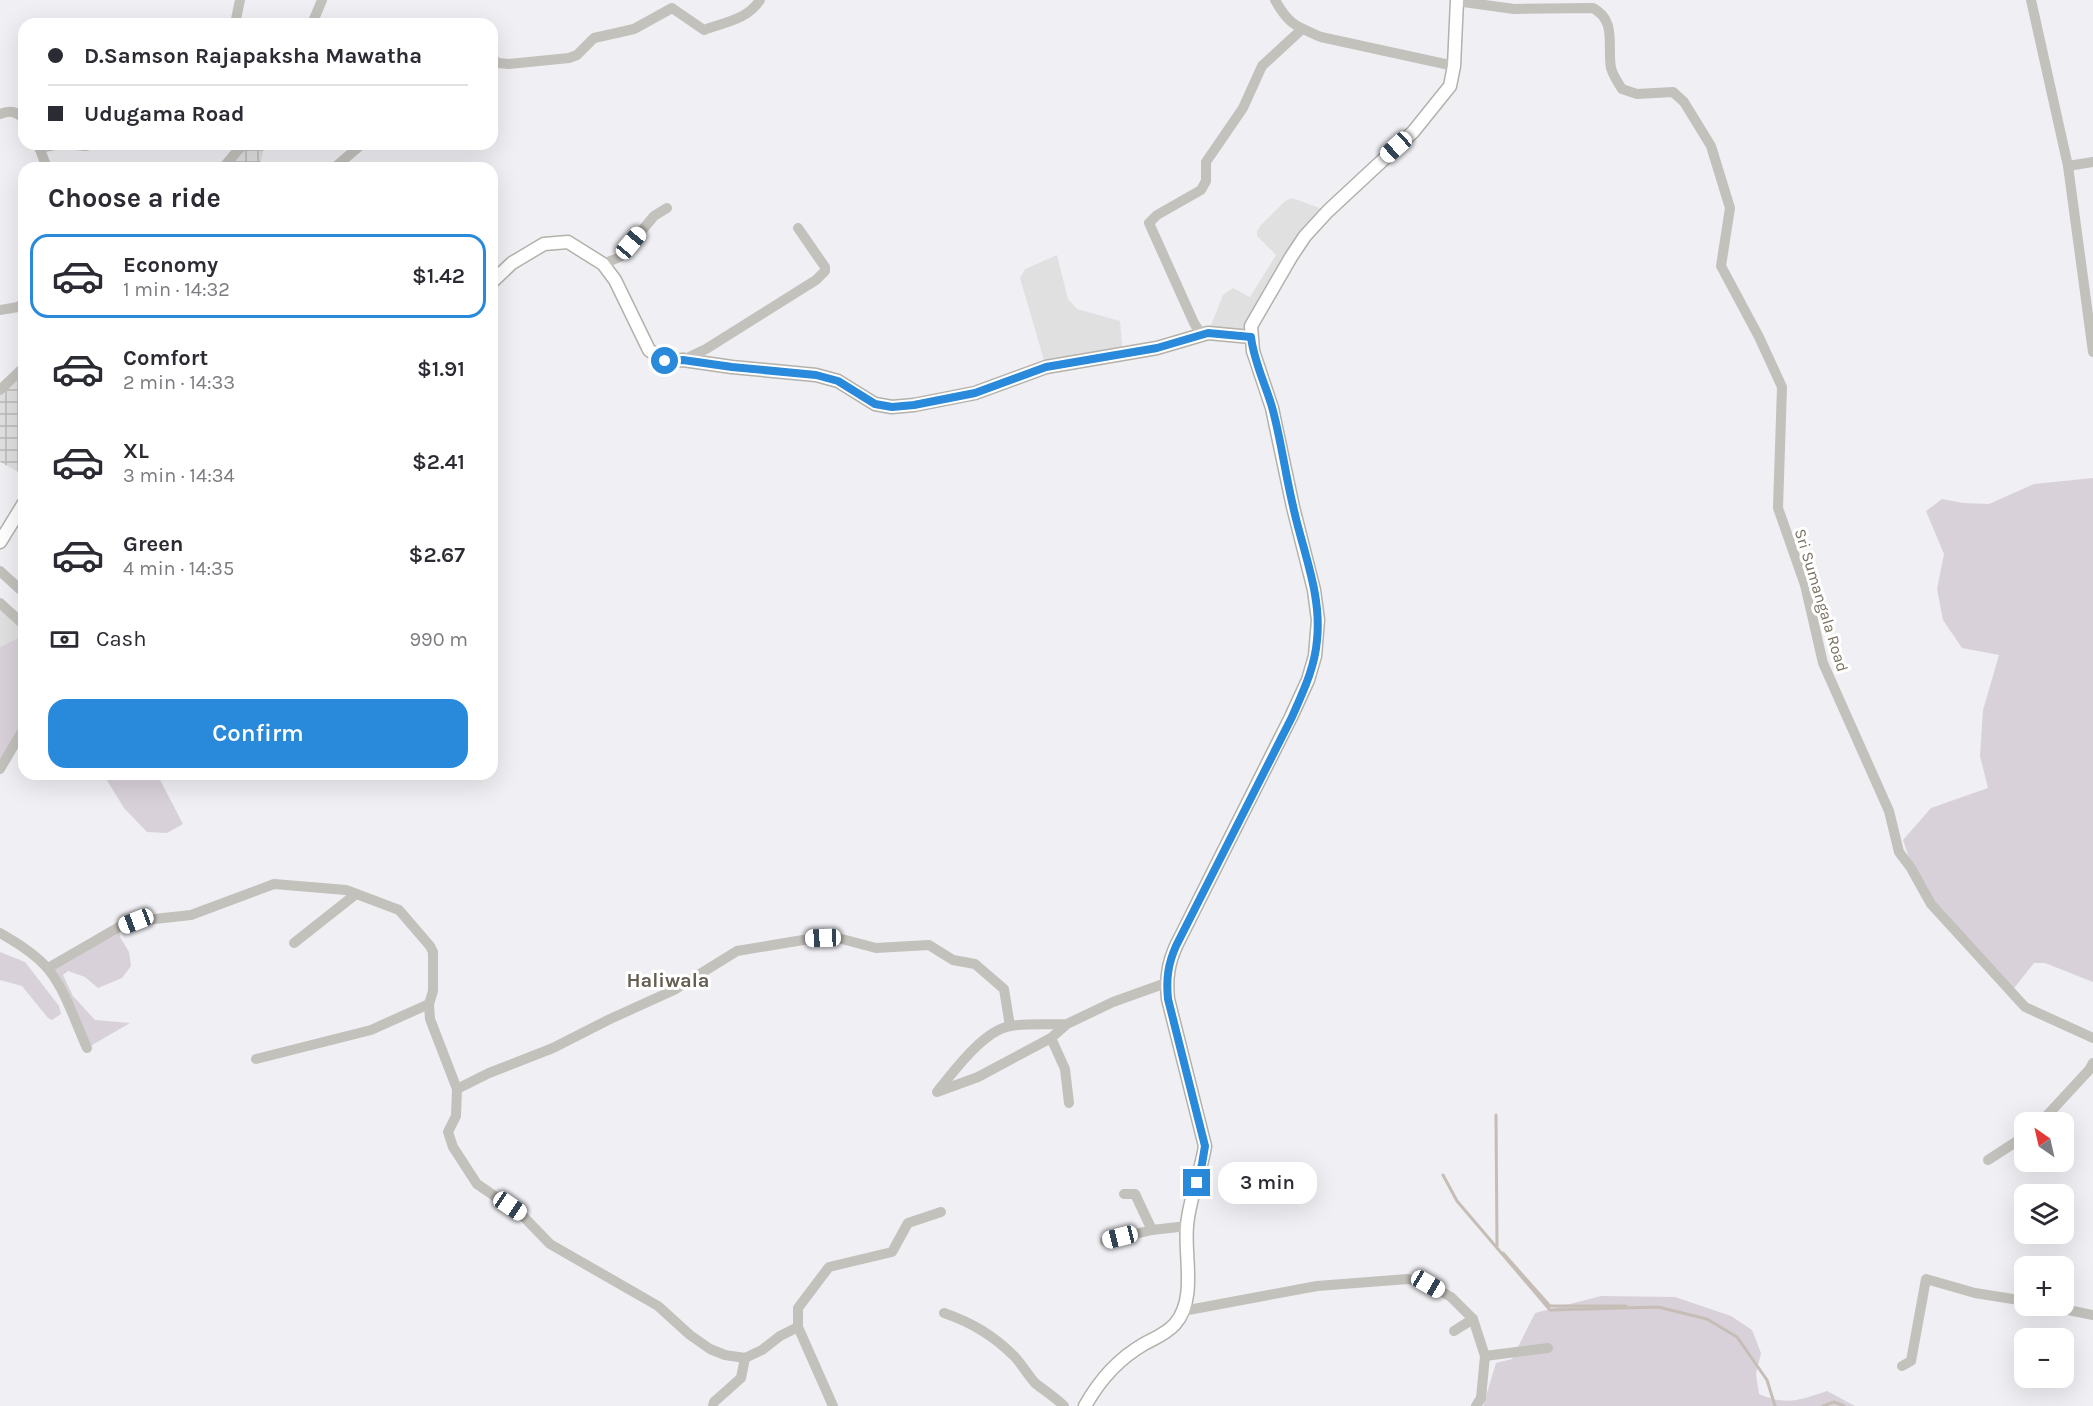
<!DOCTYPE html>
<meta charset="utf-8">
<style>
body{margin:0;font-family:Karla,sans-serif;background:#f7f7f7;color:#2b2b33;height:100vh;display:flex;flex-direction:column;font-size:22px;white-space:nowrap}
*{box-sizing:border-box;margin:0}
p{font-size:20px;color:#7c7c81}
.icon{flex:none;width:33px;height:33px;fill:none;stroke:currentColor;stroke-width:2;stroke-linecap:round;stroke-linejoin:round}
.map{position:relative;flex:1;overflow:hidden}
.panel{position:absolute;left:18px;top:162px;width:480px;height:618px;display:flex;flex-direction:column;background:#fff;border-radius:18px;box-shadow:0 6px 24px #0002}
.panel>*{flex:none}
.guide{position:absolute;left:18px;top:18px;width:480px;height:132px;border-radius:18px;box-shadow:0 6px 24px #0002;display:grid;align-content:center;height:132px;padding:0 30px;background:#fff}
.needle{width:39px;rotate:326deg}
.buttons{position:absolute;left:2014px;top:1112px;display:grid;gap:12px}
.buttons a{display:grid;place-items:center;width:60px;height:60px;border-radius:12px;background:#fff;box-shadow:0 6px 24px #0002;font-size:30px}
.end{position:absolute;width:27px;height:27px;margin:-14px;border:8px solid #2989da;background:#fff;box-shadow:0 0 0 3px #fff}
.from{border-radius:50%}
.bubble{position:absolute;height:42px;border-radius:18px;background:#fff;box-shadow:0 6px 24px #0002;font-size:20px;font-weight:600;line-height:42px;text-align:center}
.car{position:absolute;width:18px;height:36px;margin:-18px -9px;border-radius:8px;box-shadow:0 0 4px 2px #0007;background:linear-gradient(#fff 24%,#345 0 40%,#fff 0 76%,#345 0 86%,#fff 0)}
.guide b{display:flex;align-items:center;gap:21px;height:57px;font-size:22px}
.guide b+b{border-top:2px solid #e1e1e2}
.guide i{width:15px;height:15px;background:#2b2b33}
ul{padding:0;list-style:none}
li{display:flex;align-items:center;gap:18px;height:84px;margin:0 12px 9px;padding:0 18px;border:3px solid transparent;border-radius:18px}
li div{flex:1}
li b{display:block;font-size:22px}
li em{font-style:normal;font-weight:600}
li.on{border-color:#2989da}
li>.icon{width:54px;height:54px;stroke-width:1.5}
h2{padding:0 30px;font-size:27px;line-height:72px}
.pay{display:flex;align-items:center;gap:15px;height:66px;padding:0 30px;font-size:22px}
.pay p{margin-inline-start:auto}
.action{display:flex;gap:12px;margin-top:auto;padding:12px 30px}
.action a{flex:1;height:69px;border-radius:18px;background:#2989da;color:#fff;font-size:24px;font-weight:600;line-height:69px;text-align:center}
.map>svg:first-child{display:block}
.built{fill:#e1e0e1}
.industrial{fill:url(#industrial-grid)}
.grass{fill:#d9d1da}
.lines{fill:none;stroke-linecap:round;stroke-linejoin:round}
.stream{stroke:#c6bdb6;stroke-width:3}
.major-casing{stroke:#b4b1ab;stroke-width:15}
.minor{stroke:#c3c1bc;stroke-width:10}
.major{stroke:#fff;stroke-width:12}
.route{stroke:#2989da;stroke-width:8}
.labels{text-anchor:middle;stroke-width:6;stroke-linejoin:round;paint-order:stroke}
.street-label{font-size:16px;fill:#7a7160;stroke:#fff}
.quarter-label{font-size:20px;font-weight:bold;fill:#655e51;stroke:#fff}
</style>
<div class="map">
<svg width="2093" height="1406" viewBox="0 0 2093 1406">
<defs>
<pattern id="industrial-grid" width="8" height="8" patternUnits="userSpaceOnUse" patternTransform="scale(1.5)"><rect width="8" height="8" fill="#e1e0e1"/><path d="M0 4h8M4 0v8" fill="none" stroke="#bbbaba"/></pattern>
</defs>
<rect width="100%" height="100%" fill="#f0eff3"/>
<g class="built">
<path d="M1292 198 1328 211 1305 236 1251 337 1208 333 1223 295 1233 288 1250 297 1276 255 1257 236V231L1261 225 1285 201Z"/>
<path d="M1057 255 1068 299 1077 309 1120 321 1123 354 1046 367 1020 278 1025 269Z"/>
<path d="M0 603 24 625V635L0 647Z"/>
</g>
<g class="industrial">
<path d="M246 144H265L260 165 262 168H223Z"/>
<path d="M24 367V475L0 462V390Z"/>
</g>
<g class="grass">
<path d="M2093 478V982L2045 963H2034L2011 992 1917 881 1903 840 1931 808 1988 788 1980 756 1983 710 1999 655 1962 648 1943 620 1937 589 1944 554 1926 511 1942 499 1963 503 1989 504 2034 484Z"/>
<path d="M24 635V730L0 769V647Z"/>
<path d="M103 774H161L159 778 183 824 167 833 147 832 124 808Z"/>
<path d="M119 927 120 937 129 952 131 966 122 978 98 988 85 977 68 971 63 975 73 996 95 1020 130 1023 87 1048 48 968Z"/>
<path d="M0 952 25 962 59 1006 61 1014 52 1020 48 1018 22 986 0 980Z"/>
<path d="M1601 1296 1675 1297 1731 1316 1752 1330 1761 1353 1756 1374 1759 1394C1787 1406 1799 1400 1827 1391L1855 1406H1483L1496 1363 1512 1359 1535 1313Z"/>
</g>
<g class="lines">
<g class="stream">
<path d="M1496 1115 1497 1246"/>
<path d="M1443 1175 1457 1201 1550 1310 1658 1307 1707 1319 1737 1337 1767 1380 1775 1406"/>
<path d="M1503 1253 1550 1306H1626"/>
<path d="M1823 1406 1834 1402 1844 1406"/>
</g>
<defs>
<g id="major">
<path d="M492 282 512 263 544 244 568 242 603 264 615 280 649 350 665 361 683 360 732 367 816 375 838 381 875 404 892 407 914 405 975 393 1046 367 1157 348 1208 333 1251 337"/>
<path d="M0 542 24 503"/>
<path d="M1085 1406C1100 1379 1118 1359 1144 1344 1155 1338 1166 1334 1175 1324 1197 1299 1184 1256 1187 1226 1189 1199 1201 1173 1205 1146L1168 999C1166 979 1168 964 1176 946L1291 717 1308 680 1315 656 1318 620 1314 590 1293 507 1272 408 1253 351 1251 326 1291 257 1305 236 1328 211 1413 132 1450 86 1454 66 1457 0"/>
</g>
</defs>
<use href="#major" class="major-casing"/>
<g class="minor">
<path d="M1275 0C1289 25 1296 26 1321 37L1454 66"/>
<path d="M2031 0 2068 166 2093 352"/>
<path d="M1456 1 1514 9 1593 8C1617 21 1607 44 1611 68 1613 75 1618 83 1622 89L1637 94 1673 92 1684 102 1711 146 1730 208 1721 266 1759 337 1782 387 1778 508 1805 585 1823 663 1889 811 1899 852 1911 868 1931 904 2025 1007 2093 1038"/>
<path d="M235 24 240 0"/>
<path d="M312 24 322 0"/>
<path d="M492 58 498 63 509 64 569 58 577 55 594 38 634 29 672 8 704 30C725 22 747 20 760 0"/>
<path d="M0 114C10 110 16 111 24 119"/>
<path d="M38 144 47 168"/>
<path d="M65 144 86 146 92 144"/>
<path d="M39 148 60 144"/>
<path d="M2068 166 2093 162"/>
<path d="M223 168 238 150 246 144"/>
<path d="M334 168 362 144"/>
<path d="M603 264 620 257 654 216 667 208"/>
<path d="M0 310 18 307 24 303"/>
<path d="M1208 333 1199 331 1194 323 1149 223 1157 215 1201 190 1206 181V162L1243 108 1262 66 1301 30"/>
<path d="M683 360 706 349 816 280 825 271V267L798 228"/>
<path d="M0 390 24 367"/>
<path d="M0 571 24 593"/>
<path d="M0 603 24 625"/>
<path d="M0 769 24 728"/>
<path d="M0 933C16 942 36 954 48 969 66 991 75 1022 87 1048"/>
<path d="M294 943 356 894"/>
<path d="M48 968 119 927 136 921 191 915 274 884 346 890 399 910 430 946 433 952V991L429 1004 430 1019 457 1089 456 1116 448 1132 453 1147 477 1184 521 1214 550 1244 658 1306 690 1335 710 1349 725 1355 745 1358 762 1350 780 1336 798 1327"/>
<path d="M1067 1024C1049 1025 1028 1023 1010 1026 983 1031 954 1071 937 1092L978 1077 1051 1038 1067 1024 1113 1002 1166 983"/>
<path d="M1051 1038 1065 1069 1069 1103"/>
<path d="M256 1059 371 1030 429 1004"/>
<path d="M457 1089 489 1073 553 1048 610 1019 674 990 737 951 809 939 838 938 876 948 929 945 953 960 975 964 1004 989 1010 1026"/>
<path d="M2041 1122 2089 1070 2093 1063"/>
<path d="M1988 1160 2025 1136"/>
<path d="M1124 1194H1135L1152 1230 1187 1226"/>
<path d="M1105 1241 1152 1230"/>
<path d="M2044 1305 2093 1315"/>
<path d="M1183 1311 1317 1286 1408 1279 1428 1284 1451 1297 1473 1319 1485 1356 1481 1398 1476 1406"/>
<path d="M944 1313C973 1323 994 1336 1015 1357 1022 1365 1028 1375 1035 1383 1045 1391 1055 1397 1064 1406"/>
<path d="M1454 1331 1473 1319"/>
<path d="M1485 1356 1548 1348"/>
<path d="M1902 1366 1911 1361 1926 1279 1975 1293 2025 1301"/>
<path d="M713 1406 714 1402 741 1378 745 1358"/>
<path d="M833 1406 798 1327V1308L829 1267 892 1252 908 1223 941 1212"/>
</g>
<use href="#major" class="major"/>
</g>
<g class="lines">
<path class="route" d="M665 361 683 360 732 367 816 375 838 381 875 404 892 407 914 405 975 393 1046 367 1157 348 1208 333 1251 337C1254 362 1265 383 1272 407 1281 439 1285 473 1293 506 1302 549 1322 594 1317 640 1315 667 1303 692 1292 717L1176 946C1168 964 1166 979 1168 999L1205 1146 1202 1164 1197 1183"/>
</g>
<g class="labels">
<g class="street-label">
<text transform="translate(1822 600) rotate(73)" y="6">Sri Sumangala Road</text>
</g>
<g class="quarter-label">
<text x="668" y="987">Haliwala</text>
</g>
</g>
</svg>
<div class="buttons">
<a><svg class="needle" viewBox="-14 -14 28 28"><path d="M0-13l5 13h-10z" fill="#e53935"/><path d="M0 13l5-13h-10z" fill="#7c7c81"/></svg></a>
<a><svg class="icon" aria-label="layers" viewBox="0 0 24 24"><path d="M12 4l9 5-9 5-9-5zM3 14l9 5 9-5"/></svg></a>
<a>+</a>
<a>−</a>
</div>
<i class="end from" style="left:665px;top:361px"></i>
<i class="end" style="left:1197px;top:1183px"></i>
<div class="bubble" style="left:1218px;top:1162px;width:99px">3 min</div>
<i class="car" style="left:1396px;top:147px;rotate:228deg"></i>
<i class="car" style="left:631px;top:243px;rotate:40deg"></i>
<i class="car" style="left:136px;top:921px;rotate:249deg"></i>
<i class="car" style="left:823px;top:938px;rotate:268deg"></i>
<i class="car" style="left:510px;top:1206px;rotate:124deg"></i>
<i class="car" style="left:1120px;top:1237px;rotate:256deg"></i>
<i class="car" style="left:1428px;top:1284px;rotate:120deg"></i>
<div class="guide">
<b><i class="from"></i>D.Samson Rajapaksha Mawatha</b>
<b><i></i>Udugama Road</b>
</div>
<section class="panel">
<h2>Choose a ride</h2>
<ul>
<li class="on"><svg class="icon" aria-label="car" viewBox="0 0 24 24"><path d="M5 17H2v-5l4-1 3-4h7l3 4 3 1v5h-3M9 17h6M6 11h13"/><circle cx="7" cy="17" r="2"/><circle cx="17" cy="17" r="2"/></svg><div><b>Economy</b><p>1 min · 14:32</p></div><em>$1.42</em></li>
<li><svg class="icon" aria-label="car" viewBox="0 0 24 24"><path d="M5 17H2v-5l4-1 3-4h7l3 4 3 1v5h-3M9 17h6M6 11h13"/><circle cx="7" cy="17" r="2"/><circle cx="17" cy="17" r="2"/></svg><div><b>Comfort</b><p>2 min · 14:33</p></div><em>$1.91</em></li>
<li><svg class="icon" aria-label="car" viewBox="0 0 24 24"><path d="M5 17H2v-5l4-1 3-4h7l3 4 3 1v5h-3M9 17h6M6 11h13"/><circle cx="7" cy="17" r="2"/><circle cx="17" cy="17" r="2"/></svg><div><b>XL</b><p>3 min · 14:34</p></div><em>$2.41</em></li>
<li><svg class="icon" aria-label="car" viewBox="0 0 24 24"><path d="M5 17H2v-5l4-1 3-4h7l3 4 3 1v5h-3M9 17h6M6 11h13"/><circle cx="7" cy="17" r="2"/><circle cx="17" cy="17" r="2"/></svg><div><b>Green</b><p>4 min · 14:35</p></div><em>$2.67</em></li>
</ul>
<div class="pay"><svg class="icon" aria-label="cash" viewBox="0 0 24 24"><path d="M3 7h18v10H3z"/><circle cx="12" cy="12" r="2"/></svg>Cash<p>990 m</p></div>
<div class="action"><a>Confirm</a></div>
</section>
</div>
